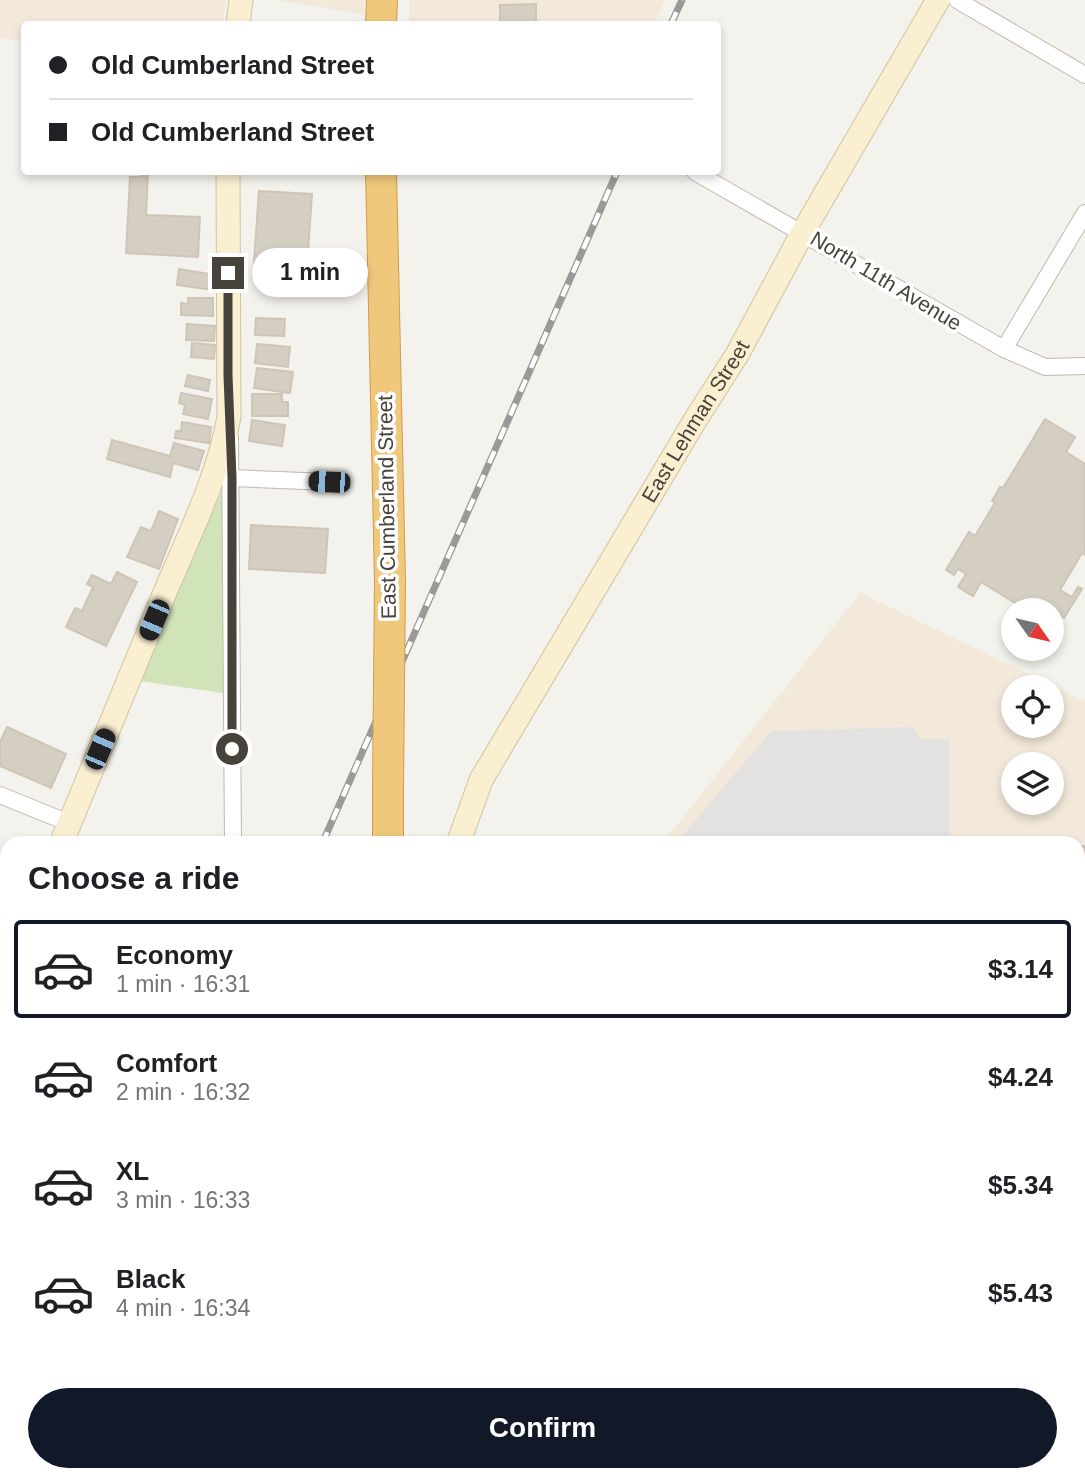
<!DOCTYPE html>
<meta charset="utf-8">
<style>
body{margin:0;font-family:Helvetica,sans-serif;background:#f2f2f2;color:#202124;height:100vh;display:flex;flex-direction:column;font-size:26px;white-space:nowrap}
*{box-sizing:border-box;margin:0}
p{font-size:23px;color:#757577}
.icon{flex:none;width:38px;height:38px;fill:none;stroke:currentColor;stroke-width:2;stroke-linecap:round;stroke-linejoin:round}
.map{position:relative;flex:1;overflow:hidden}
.side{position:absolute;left:0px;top:836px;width:1085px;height:646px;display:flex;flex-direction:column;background:#fff;border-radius:21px 21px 0 0;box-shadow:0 4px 10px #0003}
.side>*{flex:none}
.top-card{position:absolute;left:21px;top:21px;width:700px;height:154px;border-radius:7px;box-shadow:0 4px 10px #0003;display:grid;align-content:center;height:154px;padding:0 28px;background:#fff}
.needle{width:46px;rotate:124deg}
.tools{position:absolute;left:1001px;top:598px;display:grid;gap:14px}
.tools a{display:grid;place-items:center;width:63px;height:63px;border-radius:50%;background:#fff;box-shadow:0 4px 10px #0003;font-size:35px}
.end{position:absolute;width:32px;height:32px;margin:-16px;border:9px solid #48433a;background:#fff;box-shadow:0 0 0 4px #fff}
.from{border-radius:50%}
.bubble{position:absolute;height:49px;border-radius:24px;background:#fff;box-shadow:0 4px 10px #0003;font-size:23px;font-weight:600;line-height:49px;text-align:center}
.car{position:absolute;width:21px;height:42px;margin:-21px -10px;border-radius:9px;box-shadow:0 0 5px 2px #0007;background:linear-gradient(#222 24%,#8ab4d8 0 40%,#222 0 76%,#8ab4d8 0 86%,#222 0)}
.top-card b{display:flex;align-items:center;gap:24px;height:66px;font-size:26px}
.top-card b+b{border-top:2px solid #e0e0e0}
.top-card i{width:18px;height:18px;background:#202124}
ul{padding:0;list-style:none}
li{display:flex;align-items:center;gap:21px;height:98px;margin:0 14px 10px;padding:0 14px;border:4px solid transparent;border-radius:7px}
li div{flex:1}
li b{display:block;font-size:26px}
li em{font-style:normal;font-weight:600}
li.on{border-color:#111827}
li>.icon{width:63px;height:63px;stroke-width:1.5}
h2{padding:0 28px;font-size:32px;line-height:84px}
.button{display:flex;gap:14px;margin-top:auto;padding:14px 28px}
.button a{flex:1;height:80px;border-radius:42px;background:#111827;color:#fff;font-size:28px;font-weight:600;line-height:80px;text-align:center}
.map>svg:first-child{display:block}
.commercial{fill:#f3e9da;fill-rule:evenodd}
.industrial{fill:#e4e1dd}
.green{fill:#d1e4b9}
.parking{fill:#e4e2e0}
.building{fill:#d5cec2;stroke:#cfc5b6;stroke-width:2}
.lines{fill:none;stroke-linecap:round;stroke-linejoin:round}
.street-casing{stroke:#bfb9af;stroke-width:18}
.secondary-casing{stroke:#cfc3a0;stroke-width:25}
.highway-casing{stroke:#cf9d4c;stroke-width:32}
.street{stroke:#fff;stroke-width:16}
.secondary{stroke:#faefd1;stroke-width:23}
.highway{stroke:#f0c87c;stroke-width:30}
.rail-casing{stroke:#999;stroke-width:7}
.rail{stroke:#fff;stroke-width:4.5;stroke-dasharray:13;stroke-linecap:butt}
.highway-bridge-casing{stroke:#cf9d4c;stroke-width:32;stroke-linecap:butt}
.highway-bridge{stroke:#f0c87c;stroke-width:30}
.route{stroke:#48433a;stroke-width:9}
.labels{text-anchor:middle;stroke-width:7;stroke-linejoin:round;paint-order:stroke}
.street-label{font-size:21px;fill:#48433a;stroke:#fff}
</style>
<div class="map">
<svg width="1085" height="1481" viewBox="0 0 1085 1481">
<rect width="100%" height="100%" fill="#f4f2ec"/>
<g class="commercial">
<path d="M0 0H226L223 24H24V41L0 38Z"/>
<path d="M276 0H365L364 15Z"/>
<path d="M409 0H665L654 24H409Z"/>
<path d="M860 593 1085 701V1347L1078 1346V844H662ZM1013 688H1052V726H1013ZM1013 765H1052V803H1013Z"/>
</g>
<g class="industrial">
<path d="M7 1300V1475H27L25 1481H0V1316Z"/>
<path d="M58 1475H224V1481H55Z"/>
</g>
<path class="green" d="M225 483 223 693 139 681Z"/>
<path class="parking" d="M914 727 920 739H949V843H676L771 731Z"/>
<g class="building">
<path d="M536 4V24H500V5Z"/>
<path d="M142 172H148L146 215 200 217 198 257 126 253 130 177H141Z"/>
<path d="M259 191 312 194 306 280 253 276Z"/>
<path d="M179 269 216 275 214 290 177 285Z"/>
<path d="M188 298H213V316L181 315V303L188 304Z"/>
<path d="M256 318 285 319 284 336 255 335Z"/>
<path d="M187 324 215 326 214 341 186 340Z"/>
<path d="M192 343 215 345 214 359 191 357Z"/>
<path d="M257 344 290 347 288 367 255 363Z"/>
<path d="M257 368 293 372 290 393 254 388Z"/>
<path d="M188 375 210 380 208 391 185 386Z"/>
<path d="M181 393 212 399 208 419 183 414 185 405 179 403Z"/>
<path d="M252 394H282V402H288V416H252Z"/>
<path d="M1045 419 1075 437 1066 452 1085 464V555L1082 553 1060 590 1072 597 1078 587 1082 589 1064 618 1052 611H1028L981 582 973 596 958 587 966 574 958 569 954 575 946 570 969 532 975 536 995 503 992 501 1000 487 1003 488Z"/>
<path d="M252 420 285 425 282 446 249 441Z"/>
<path d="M182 422 211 427 209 443 175 438 176 431H181Z"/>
<path d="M112 440 170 456 174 443 204 451 198 470 173 463 170 477 107 459Z"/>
<path d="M159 511 178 519 159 569 127 557 141 527 151 531Z"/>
<path d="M251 525 328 529 325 573 249 569Z"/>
<path d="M117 572 137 582 106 646 66 627 75 608 82 611 93 587 87 584 92 575 111 584Z"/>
<path d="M7 727 66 754 51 788 0 766V742Z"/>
<rect x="1078" y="846" width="7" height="405"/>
<path d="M1078 1438H1085V1481H1024V1475H1078Z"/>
<path d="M256 1475H289L288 1481H256Z"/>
<path d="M438 1475H480L479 1481H437Z"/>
</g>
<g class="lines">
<defs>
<g id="street">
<path d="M957 0 1085 75"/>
<path d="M695 172 1004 349 1045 367 1085 366"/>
<path d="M1004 349 1085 213"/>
<path d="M230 437 233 844"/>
<path d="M232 478 329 482"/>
<path d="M0 795 69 823"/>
<path d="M233 1475V1481"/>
<path d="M949 1475V1481"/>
</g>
<g id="secondary">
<path d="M238 24 241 0"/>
<path d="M61 844C95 761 129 679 163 597 188 537 217 481 229 417L228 172"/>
<path id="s1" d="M458 844 481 780 694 422 738 353 803 232 938 0"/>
<path d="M0 988 7 971"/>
<path d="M1078 1361H1085"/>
<path d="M0 1374H7"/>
</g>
<g id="highway">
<path d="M381 24 382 0"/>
<path d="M381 172 390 581"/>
<path d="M388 844V787"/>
<path d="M367 1481 368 1475"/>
</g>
</defs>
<use href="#street" class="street-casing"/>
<use href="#secondary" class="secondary-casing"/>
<use href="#highway" class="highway-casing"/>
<use href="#street" class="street"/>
<use href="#secondary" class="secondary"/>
<use href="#highway" class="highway"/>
<defs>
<g id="rail">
<path d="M671 24 682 0"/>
<path d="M322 844 617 172"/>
<path d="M30 1481 33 1475"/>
<path d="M54 1481 56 1475"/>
</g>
</defs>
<use href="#rail" class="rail-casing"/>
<use href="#rail" class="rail"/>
<defs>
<path id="highway-bridge" d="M388 787 390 581"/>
</defs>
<use href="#highway-bridge" class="highway-bridge-casing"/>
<use href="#highway-bridge" class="highway-bridge"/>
</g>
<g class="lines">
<path class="route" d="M228 273V375L232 478V749"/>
</g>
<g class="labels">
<g class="street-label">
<text transform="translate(886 281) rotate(31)" y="7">North 11th Avenue</text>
<text dy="7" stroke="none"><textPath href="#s1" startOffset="486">East Lehman Street</textPath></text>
<text transform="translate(387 507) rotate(-91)" y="7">East Cumberland Street</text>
</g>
</g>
</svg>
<div class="tools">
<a><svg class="needle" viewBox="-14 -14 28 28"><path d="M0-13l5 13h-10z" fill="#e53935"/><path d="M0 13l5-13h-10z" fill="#757577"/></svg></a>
<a><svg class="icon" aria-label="locate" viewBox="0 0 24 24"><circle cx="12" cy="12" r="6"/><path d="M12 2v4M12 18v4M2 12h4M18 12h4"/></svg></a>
<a><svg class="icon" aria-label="layers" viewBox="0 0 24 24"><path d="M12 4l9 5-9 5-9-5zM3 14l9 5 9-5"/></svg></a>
</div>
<i class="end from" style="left:232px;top:749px"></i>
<i class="end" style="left:228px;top:273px"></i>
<div class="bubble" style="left:252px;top:248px;width:116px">1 min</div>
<i class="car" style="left:329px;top:482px;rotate:272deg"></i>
<i class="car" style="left:154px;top:620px;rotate:203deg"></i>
<i class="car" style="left:100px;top:749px;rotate:23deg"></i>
<div class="top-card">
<b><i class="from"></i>Old Cumberland Street</b>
<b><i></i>Old Cumberland Street</b>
</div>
<section class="side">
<h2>Choose a ride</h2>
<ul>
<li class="on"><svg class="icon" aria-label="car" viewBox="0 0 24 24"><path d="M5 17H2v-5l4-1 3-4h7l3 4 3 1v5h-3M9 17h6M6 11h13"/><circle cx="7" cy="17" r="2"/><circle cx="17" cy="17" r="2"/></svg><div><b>Economy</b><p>1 min · 16:31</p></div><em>$3.14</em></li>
<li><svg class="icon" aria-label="car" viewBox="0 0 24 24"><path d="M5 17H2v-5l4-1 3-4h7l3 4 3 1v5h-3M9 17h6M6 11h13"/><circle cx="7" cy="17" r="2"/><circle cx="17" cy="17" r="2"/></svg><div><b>Comfort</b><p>2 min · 16:32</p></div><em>$4.24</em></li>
<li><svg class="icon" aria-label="car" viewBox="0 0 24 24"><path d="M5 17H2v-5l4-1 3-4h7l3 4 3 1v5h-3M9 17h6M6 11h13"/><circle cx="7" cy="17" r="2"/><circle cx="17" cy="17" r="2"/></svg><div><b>XL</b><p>3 min · 16:33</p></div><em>$5.34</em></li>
<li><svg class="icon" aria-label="car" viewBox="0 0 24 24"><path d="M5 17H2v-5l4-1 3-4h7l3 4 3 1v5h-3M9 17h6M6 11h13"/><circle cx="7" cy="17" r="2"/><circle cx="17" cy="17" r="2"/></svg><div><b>Black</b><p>4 min · 16:34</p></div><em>$5.43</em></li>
</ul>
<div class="button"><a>Confirm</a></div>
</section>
</div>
